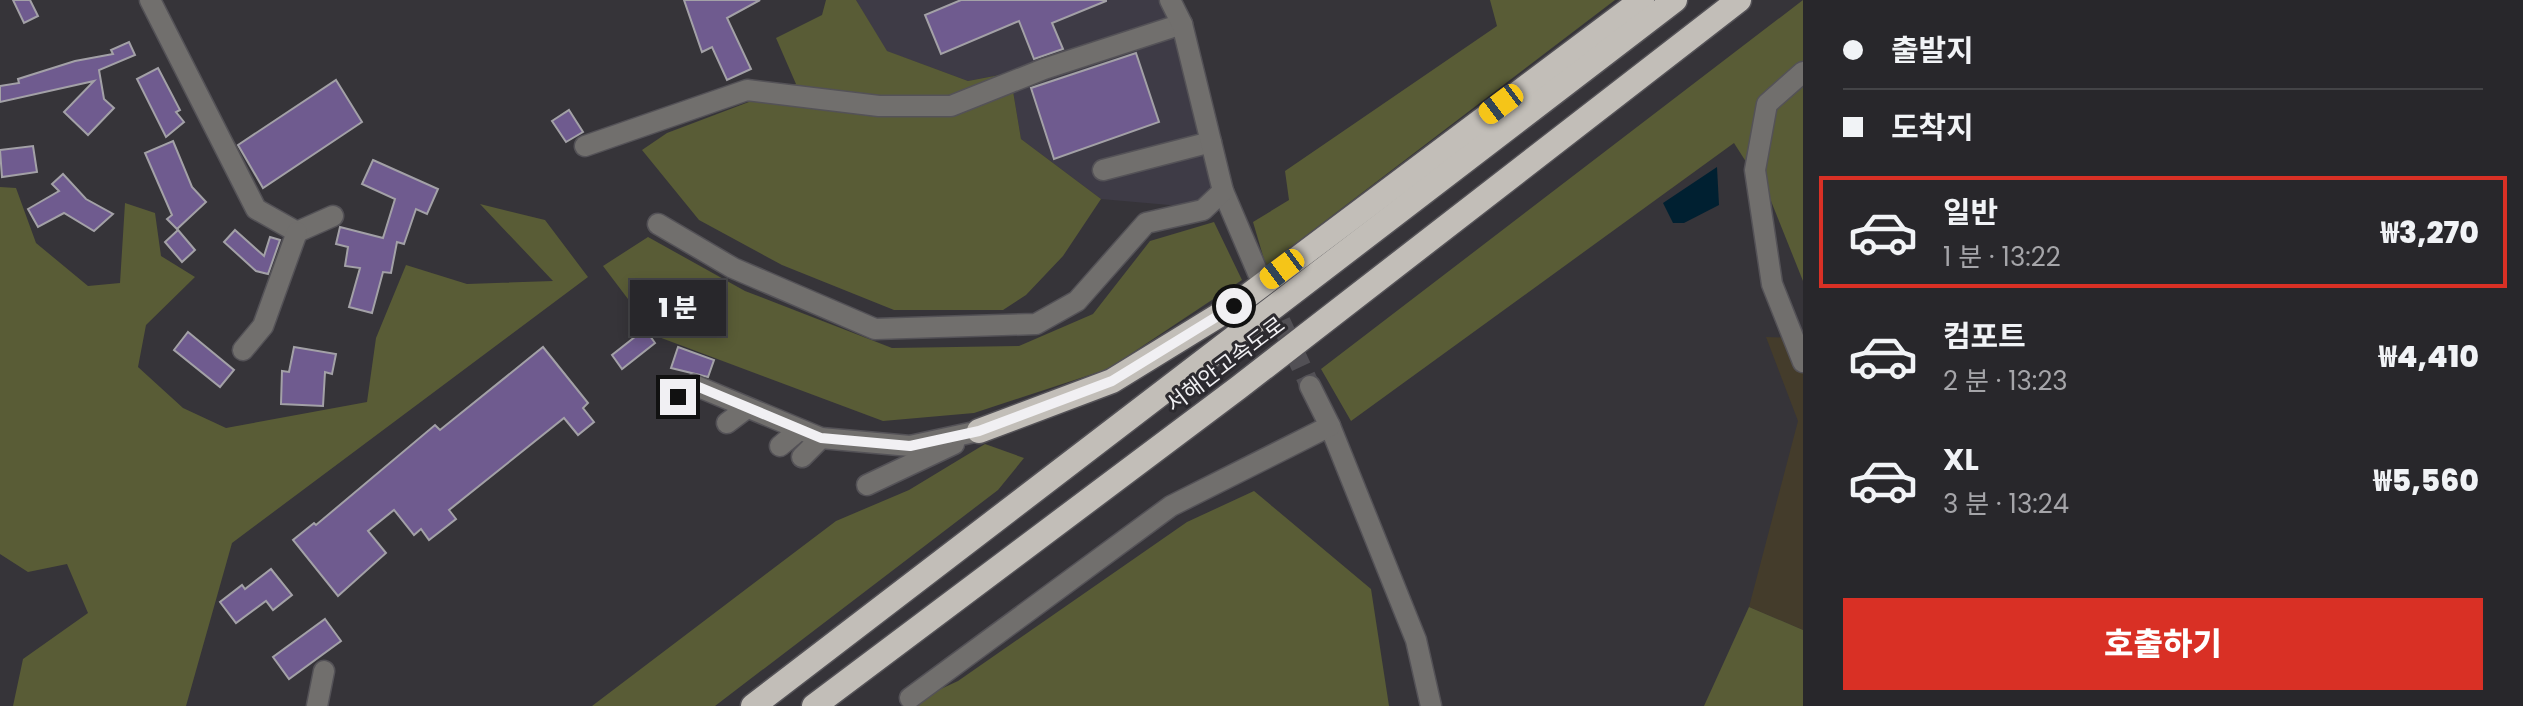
<!DOCTYPE html>
<html lang="ko">
<meta charset="utf-8">
<style>
body{margin:0;font-family:Poppins,"Noto Sans KR",sans-serif;background:#302f33;color:#f1f3f6;height:100vh;display:flex;flex-direction:column;font-size:30px;white-space:nowrap}
*{box-sizing:border-box;margin:0}
p{font-size:26px;color:#a5a5a9}
.icon{flex:none;width:44px;height:44px;fill:none;stroke:currentColor;stroke-width:2;stroke-linecap:round;stroke-linejoin:round}
.map{position:relative;flex:1;overflow:hidden}
.side{display:flex;flex-direction:column;background:#28272b;width:720px}
.side>*{flex:none}
.banner{display:grid;align-content:center;height:176px;padding:0 40px;background:#28272b}
.end{position:absolute;width:36px;height:36px;margin:-18px;border:10px solid #f1f0f3;background:#111;box-shadow:0 0 0 4px #111}
.from{border-radius:50%}
.bubble{position:absolute;height:56px;border-radius:0px;background:#28272b;box-shadow:0 4px 12px #0003,0 0 0 2px #444447;font-size:26px;font-weight:800;line-height:56px;text-align:center}
.car{position:absolute;width:24px;height:48px;margin:-24px -12px;border-radius:10px;box-shadow:0 0 6px 2px #0007;background:linear-gradient(#f5c518 24%,#345 0 40%,#f5c518 0 76%,#345 0 86%,#f5c518 0)}
.banner b{display:flex;align-items:center;gap:28px;height:76px;font-size:30px}
.banner b+b{border-top:2px solid #444447}
.banner i{width:20px;height:20px;background:#f1f3f6}
ul{padding:0;list-style:none}
li{display:flex;align-items:center;gap:24px;height:112px;margin:0 16px 12px;padding:0 24px;border:4px solid transparent;border-radius:0px}
li div{flex:1}
li b{display:block;font-size:30px}
li em{font-style:normal;font-weight:800}
li.selected{border-color:#d93025}
li>.icon{width:72px;height:72px;stroke-width:1.5}
.button{display:flex;gap:16px;margin-top:auto;padding:16px 40px}
.button a{flex:1;height:92px;border-radius:0px;background:#d93025;color:#fff;font-size:32px;font-weight:800;line-height:92px;text-align:center}
main{display:flex;flex:1;min-height:0}
.map>svg:first-child{display:block}
.built{fill:#3e3b46}
.industrial{fill:#443c2b}
.green{fill:#595c36}
.water{fill:#002031}
.building{fill:#6f5b8f;stroke:#a3a1a7;stroke-width:2}
.lines{fill:none;stroke-linecap:round;stroke-linejoin:round}
.minor-tunnel{stroke:#525055;stroke-width:20;stroke-dasharray:20 10;stroke-linecap:butt}
.minor-casing{stroke:#545257;stroke-width:23}
.highway-casing{stroke:#545257;stroke-width:27}
.minor{stroke:#716f6d;stroke-width:20}
.highway{stroke:#c2beb8;stroke-width:24}
.route{stroke:#f1f0f3;stroke-width:10}
.labels{text-anchor:middle;stroke-width:6;stroke-linejoin:round;paint-order:stroke}
.street-label{font-size:22px;fill:#f1f0f3;stroke:#2c2a2f}
</style>
<main>
<div class="map">
<svg width="1803" height="706" viewBox="0 0 1803 706">
<rect width="100%" height="100%" fill="#363439"/>
<path class="built" d="M856 0H1160L1178 35 1217 190 1192 207 1101 199 1021 139 1010 73 968 81 886 51Z"/>
<path class="industrial" d="M1766 337 1803 338V630L1749 607 1798 421Z"/>
<g class="green">
<path d="M826 0H856L887 51 968 81 1010 73 1021 139 1101 199 1063 256 1026 295 1003 310H894L782 265 699 220 642 150 667 133 796 84 776 38 822 15Z"/>
<path d="M1490 0H1615L1266 266 1253 222 1289 200 1285 171 1497 26Z"/>
<path d="M1803 0V281L1771 201 1734 143 1351 421 1321 369Z"/>
<path d="M0 187 16 188 36 243 88 286 120 283 125 203 155 213 161 256 195 277 146 325 138 367 183 408 226 428 367 402 376 338 406 265 467 284 553 281 480 204 545 220 588 277 232 543 186 706H13L23 659 88 613 67 564 28 572 0 554Z"/>
<path d="M1214 222 1242 280 1108 369 974 413 883 421 656 336 603 266 648 237 745 291 892 348 1019 346 1093 314 1150 241Z"/>
<path d="M985 444 1024 458 998 490 715 706H592L836 521 909 490Z"/>
<path d="M1254 491 1371 589 1389 706H904L958 681 1187 522Z"/>
<path d="M1749 607 1803 630V706H1704Z"/>
</g>
<path class="water" d="M1717 167 1719 205 1684 223H1673L1663 203Z"/>
<g class="building">
<path d="M13 0H30L38 16 24 23Z"/>
<path d="M684 0H760L727 18 751 69 727 80 712 47 702 52Z"/>
<path d="M961 0H1106V1L1052 23 1063 49 1034 59 1019 21 941 54 925 15Z"/>
<path d="M129 42 135 55 99 70 104 99 114 108 88 135 64 112 94 81 0 102V86L19 83 18 79 75 61 113 54 111 50Z"/>
<path d="M1136 53 1159 122 1054 159 1031 88Z"/>
<path d="M158 68 180 110 176 112 184 122 166 137 137 79Z"/>
<path d="M336 80 362 122 263 188 238 145Z"/>
<path d="M569 110 583 132 566 142 552 121Z"/>
<path d="M173 141 192 187 206 202 177 229 167 219 172 215 145 153Z"/>
<path d="M33 146 37 172 2 177 0 150Z"/>
<path d="M373 160 438 189 427 214 416 209 404 244 397 242 391 273 383 272 372 313 349 307 360 268 345 266 348 247 336 244 340 227 383 238 395 199 362 184Z"/>
<path d="M63 174 86 199 113 214 94 231 64 213 38 227 28 209 59 191 52 184Z"/>
<path d="M178 230 195 250 182 262 165 242Z"/>
<path d="M235 230 264 256 270 237 280 240 268 274 256 271 224 242Z"/>
<path d="M645 329 655 343 622 369 612 355Z"/>
<path d="M188 332 234 370 220 387 174 350Z"/>
<path d="M294 347 336 354 332 374 325 372 323 406 281 404 282 371 289 372Z"/>
<path d="M543 347 588 403 583 408 594 422 578 435 564 418 449 510 456 519 429 540 421 529 414 535 394 510 368 531 386 553 338 596 293 540 314 523 316 525 435 425 440 430Z"/>
<path d="M678 347 714 360 708 377 671 368Z"/>
<path d="M271 569 292 595 273 610 266 601 236 623 220 602 242 585 245 589Z"/>
<path d="M325 619 341 641 289 679 273 657Z"/>
</g>
<g class="lines">
<path class="minor-tunnel" d="M1268 294 1310 386"/>
<defs>
<g id="minor">
<path d="M150 0 256 209 297 232 333 216"/>
<path d="M1803 72 1767 104 1755 170 1772 284 1803 362"/>
<path d="M585 146 747 90 879 106H951L1044 69 1182 24"/>
<path d="M1103 170 1211 142"/>
<path d="M1223 191 1258 273"/>
<path d="M658 224 733 268 875 329 1036 324 1077 301 1146 223 1203 210 1223 191 1182 24 1170 0"/>
<path d="M243 350 263 326 297 232"/>
<path d="M678 397 694 385 821 438 910 446 979 431"/>
<path d="M727 423 747 408"/>
<path d="M1330 426 1416 640 1431 706"/>
<path d="M780 446 798 431"/>
<path d="M802 457 821 438"/>
<path d="M867 485 954 444"/>
<path d="M910 698 1171 506 1330 426 1310 386"/>
<path d="M317 706 324 671"/>
</g>
<g id="highway">
<path d="M979 431 1112 381 1234 306 1642 0"/>
<path d="M753 706 1675 0"/>
<path d="M814 706 1238 388 1739 0"/>
</g>
</defs>
<use href="#minor" class="minor-casing"/>
<use href="#highway" class="highway-casing"/>
<use href="#minor" class="minor"/>
<use href="#highway" class="highway"/>
</g>
<g class="lines">
<path class="route" d="M678 397 694 385 821 438 910 446 979 431 1112 381 1234 306"/>
</g>
<g class="labels">
<g class="street-label">
<text transform="translate(1225 364) rotate(-37)" y="8">서해안고속도로</text>
</g>
</g>
</svg>
<i class="end from" style="left:1234px;top:306px"></i>
<i class="end" style="left:678px;top:397px"></i>
<div class="bubble" style="left:630px;top:280px;width:96px">1 분</div>
<i class="car" style="left:1501px;top:104px;rotate:233deg"></i>
<i class="car" style="left:1282px;top:269px;rotate:233deg"></i>
</div>
<section class="side">
<div class="banner">
<b><i class="from"></i>출발지</b>
<b><i></i>도착지</b>
</div>
<ul>
<li class="selected"><svg class="icon" aria-label="car" viewBox="0 0 24 24"><path d="M5 17H2v-5l4-1 3-4h7l3 4 3 1v5h-3M9 17h6M6 11h13"/><circle cx="7" cy="17" r="2"/><circle cx="17" cy="17" r="2"/></svg><div><b>일반</b><p>1 분 · 13:22</p></div><em>₩3,270</em></li>
<li><svg class="icon" aria-label="car" viewBox="0 0 24 24"><path d="M5 17H2v-5l4-1 3-4h7l3 4 3 1v5h-3M9 17h6M6 11h13"/><circle cx="7" cy="17" r="2"/><circle cx="17" cy="17" r="2"/></svg><div><b>컴포트</b><p>2 분 · 13:23</p></div><em>₩4,410</em></li>
<li><svg class="icon" aria-label="car" viewBox="0 0 24 24"><path d="M5 17H2v-5l4-1 3-4h7l3 4 3 1v5h-3M9 17h6M6 11h13"/><circle cx="7" cy="17" r="2"/><circle cx="17" cy="17" r="2"/></svg><div><b>XL</b><p>3 분 · 13:24</p></div><em>₩5,560</em></li>
</ul>
<div class="button"><a>호출하기</a></div>
</section>
</main>
